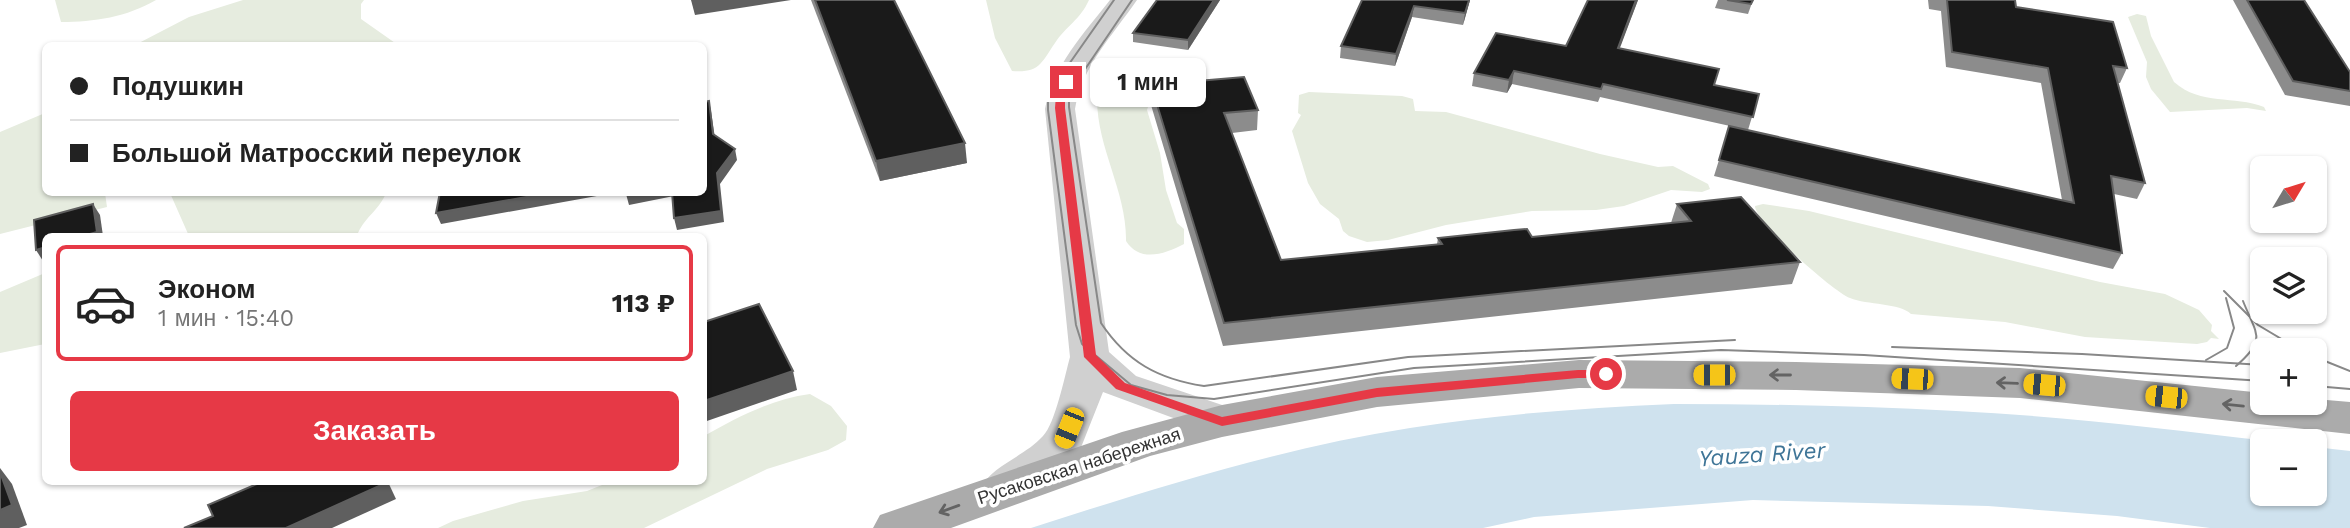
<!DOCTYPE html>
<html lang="ru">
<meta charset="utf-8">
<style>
body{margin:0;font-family:"Work Sans",sans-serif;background:#f2f2f2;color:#222;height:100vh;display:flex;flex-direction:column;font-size:26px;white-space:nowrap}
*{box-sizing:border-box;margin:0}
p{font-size:23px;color:#767676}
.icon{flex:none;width:38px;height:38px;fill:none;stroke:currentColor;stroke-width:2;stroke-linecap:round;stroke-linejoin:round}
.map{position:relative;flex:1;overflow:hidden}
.sheet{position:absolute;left:42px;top:233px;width:665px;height:252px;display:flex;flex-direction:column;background:#fff;border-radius:10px;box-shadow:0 2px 5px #0004}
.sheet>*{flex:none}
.hud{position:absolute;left:42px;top:42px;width:665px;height:154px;border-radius:10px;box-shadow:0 2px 5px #0004;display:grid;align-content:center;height:154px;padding:0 28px;background:#fff}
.needle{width:46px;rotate:52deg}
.tools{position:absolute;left:2250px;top:156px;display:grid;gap:14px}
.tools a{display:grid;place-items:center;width:77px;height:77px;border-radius:10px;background:#fff;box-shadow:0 2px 5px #0004;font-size:35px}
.end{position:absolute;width:32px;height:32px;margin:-16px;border:9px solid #e63946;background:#fff;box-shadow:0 0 0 4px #fff}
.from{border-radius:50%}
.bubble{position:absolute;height:49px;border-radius:10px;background:#fff;box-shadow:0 2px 5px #0004;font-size:23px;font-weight:700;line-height:49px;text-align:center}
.car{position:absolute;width:21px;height:42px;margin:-21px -10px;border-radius:9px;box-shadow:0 0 5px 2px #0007;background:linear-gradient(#f5c518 24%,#345 0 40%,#f5c518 0 76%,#345 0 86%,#f5c518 0)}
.hud b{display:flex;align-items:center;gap:24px;height:66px;font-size:26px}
.hud b+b{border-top:2px solid #e0e0e0}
.hud i{width:18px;height:18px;background:#222}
ul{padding:12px 0 0;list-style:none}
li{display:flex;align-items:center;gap:21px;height:116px;margin:0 14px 10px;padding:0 14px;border:4px solid #e0e0e0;border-radius:10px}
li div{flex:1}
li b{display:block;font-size:26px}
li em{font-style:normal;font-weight:700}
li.selected{border-color:#e63946}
li>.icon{width:63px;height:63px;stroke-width:1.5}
.primary-button{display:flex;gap:14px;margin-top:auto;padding:14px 28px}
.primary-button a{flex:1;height:80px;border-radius:10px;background:#e63946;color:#fff;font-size:28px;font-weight:700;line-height:80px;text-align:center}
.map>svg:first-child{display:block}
.green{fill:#e6ecdf}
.water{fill:#cfe2ee}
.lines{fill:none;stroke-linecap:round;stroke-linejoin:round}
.minor{fill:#d0d0d0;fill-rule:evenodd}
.major{fill:#ababab;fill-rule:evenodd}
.tram{stroke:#888;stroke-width:2}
.wall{fill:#8c8c8c}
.shaded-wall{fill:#5f5f5f}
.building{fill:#1a1a1a;stroke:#5f5f5f;stroke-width:2}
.oneway{stroke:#636363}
.route{fill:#e63946}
.labels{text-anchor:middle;stroke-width:7;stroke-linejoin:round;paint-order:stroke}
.street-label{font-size:18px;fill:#333;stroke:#fff}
.near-water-label{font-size:23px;font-style:italic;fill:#3f7597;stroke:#fff}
</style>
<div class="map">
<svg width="2350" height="528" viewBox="0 0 2350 528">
<rect width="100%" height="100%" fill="#fff"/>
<g class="green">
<path d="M55 0H156C127 17 94 22 61 22Z"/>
<path d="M243 0H364L361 4V19L398 45H135L189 17Z"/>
<path d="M986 0H1089C1080 20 1066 26 1055 43 1041 63 1040 73 1012 71L995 38Z"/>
<path d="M2137 14 2146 16 2151 36 2174 82C2201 106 2234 95 2264 107L2266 111 2247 108 2170 112 2151 89 2146 77 2147 62 2128 17Z"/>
<path d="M1120 78H1147L1173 89 1150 101 1147 110 1160 153 1166 190 1177 223 1184 229V244C1165 254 1140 263 1126 241 1127 187 1091 140 1098 85Z"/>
<path d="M1309 92 1402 96 1413 99 1415 111 1446 112 1600 154 1658 167 1673 166 1708 184 1710 189 1702 192 1671 190 1624 206 1596 210 1532 211 1446 225 1388 240 1367 242 1349 236 1343 231 1339 219 1320 204 1308 183 1292 131 1301 115 1298 113 1299 95Z"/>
<path d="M45 113 46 192 105 193 107 207 0 234V132Z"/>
<path d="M170 193H386C379 211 363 218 357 236H189Z"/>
<path d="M1763 204 1809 211 2100 282 2165 294 2199 310 2212 325 2211 331 2219 339 2211 338 2207 342 2197 344 2085 337 2005 322 1911 314C1900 303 1867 305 1850 298 1832 291 1755 222 1755 206Z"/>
<path d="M45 273V344L0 353V292Z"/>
<path d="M810 394 831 406 847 426 846 440 828 450 767 469 644 528H438L453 521 523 501 587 491 612 481H704V436C737 417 772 399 810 394Z"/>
</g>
<path class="water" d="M1674 404C1768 404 1862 406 1956 411 2061 416 2165 429 2269 441H2263V494H2315V447L2350 451V528H2210L2117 516 1988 506 1753 500 1534 517 1483 528H1031C1155 488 1281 448 1410 428 1498 414 1585 408 1674 404Z"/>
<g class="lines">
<path class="minor" d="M1110 0H1137C1113 35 1082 66 1075 109L1109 352 1136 376 1237 410 1243 421 1237 432 1222 436 1103 392 1078 455 1018 501 1002 506 986 501 979 489C994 464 1024 457 1043 436 1055 424 1065 375 1070 357L1045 109C1053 66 1084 33 1110 0Z"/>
<path class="major" d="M1579 360 1796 362 2020 368 2263 393V402H2315V399L2350 402V434L2020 398 1796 390 1579 388 1377 407 1222 437 1150 456 951 528H873L880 515 1122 432 1222 405 1377 377Z"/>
<g class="tram">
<path d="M1114 0 1048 94V110L1076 325 1082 344 1131 385 1167 395 1214 399 1414 368 1721 350 1864 355 2263 381"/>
<path d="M1132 0 1075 84 1069 96V107L1101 323C1127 362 1158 379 1204 386L1408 357 1735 340"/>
<path d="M2224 291 2258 325 2300 350"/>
<path d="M1892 347 2082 354 2263 365"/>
<path d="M2315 357 2350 371"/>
<path d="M2206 360 2227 348 2234 328 2226 298"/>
<path d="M2236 366C2267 339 2257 336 2243 301"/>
<path d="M2315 386 2350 389"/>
</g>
</g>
<g class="wall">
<path d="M811 0H894L967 163 880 181Z"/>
<path d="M1157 0H1220L1188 50 1133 42V33Z"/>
<path d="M1362 0H1470L1463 25 1412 17 1395 66 1340 58 1341 46Z"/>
<path d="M1588 0H1638L1619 49 1715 85 1759 94 1748 130 1600 97 1598 102 1512 84 1507 93 1472 86 1474 73 1566 46Z"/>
<path d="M1718 0H1753L1748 14 1715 8Z"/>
<path d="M1928 0H2015L2016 7 2127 68 2120 83H2118L2145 183 2137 199 2114 194 2122 253 2113 269 1714 176 1719 160 2062 200 2041 83 1946 67 1941 11 1929 9Z"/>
<path d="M2233 0H2304L2350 72V106L2285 95Z"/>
<path d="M1151 85 1258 110 1257 130 1232 133 1281 260 1437 244 1438 238 1532 237 1671 223 1677 204 1800 262 1792 284 1223 346 1151 105Z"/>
</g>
<g class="shaded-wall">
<path d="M691 0H791L695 15Z"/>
<path d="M1214 0H1220L1188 50V40Z"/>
<path d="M1469 0H1470L1463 25 1465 13Z"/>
<path d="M1636 0H1638L1615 61 1618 48Z"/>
<path d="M1414 6 1412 17 1395 66 1396 54Z"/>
<path d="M1514 71 1512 84 1507 93 1509 80Z"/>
<path d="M709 101 711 111 716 145 713 134Z"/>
<path d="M965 143 967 163 880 181 876 161Z"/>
<path d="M735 149 737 160 720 184 724 222 677 230 674 218 717 173Z"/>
<path d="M554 192H619L441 224 436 213Z"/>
<path d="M632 192H673L674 196 629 205 626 194Z"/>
<path d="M93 204 100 215 103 236H83Z"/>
<path d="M46 247V260L43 261 36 250Z"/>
<path d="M793 371 797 390 704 422V401Z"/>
<path d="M0 468 12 484 27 525 19 528H0Z"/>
<path d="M388 482 396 499 332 528H286Z"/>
</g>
<g class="building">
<path d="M815 0H894L965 143 876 161Z"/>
<path d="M1157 0H1214L1188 40 1133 33Z"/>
<path d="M1362 0H1469L1465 13 1414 6 1396 54 1341 46Z"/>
<path d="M1588 0H1636L1618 48 1719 69 1714 85 1759 94 1753 117 1603 84 1601 89 1514 71 1509 80 1474 73 1496 33 1566 46Z"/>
<path d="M1727 0H1753L1751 4Z"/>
<path d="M1947 0H2015L2016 7 2113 22 2127 68 2113 66 2145 183 2111 176 2122 253 1719 160 1729 126 2074 203 2048 68 1952 52Z"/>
<path d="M2247 0H2304L2350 72V91L2293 81Z"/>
<path d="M1244 77 1258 110 1224 113 1281 260 1442 244 1438 238 1514 230 1527 229 1532 237 1691 221 1677 204 1741 197 1800 262 1224 323 1151 85Z"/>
<path d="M709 101 713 134 735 149 717 173 721 211 674 218 672 192H704V102Z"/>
<path d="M440 192H554L436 213Z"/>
<path d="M93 204 97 232 83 236H46V247L36 250 34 220Z"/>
<path d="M759 304 793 371 704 401V322Z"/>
<path d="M0 472 12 505 0 510Z"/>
<path d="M264 481H387L388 482 286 528H184L213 516 208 505Z"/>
</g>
<defs><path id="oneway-shaft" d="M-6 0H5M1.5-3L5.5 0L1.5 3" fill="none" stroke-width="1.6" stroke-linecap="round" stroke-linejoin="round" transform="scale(1.75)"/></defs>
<g class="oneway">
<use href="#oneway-shaft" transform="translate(1780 375) rotate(-180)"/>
<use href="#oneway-shaft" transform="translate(2007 383) rotate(-178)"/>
<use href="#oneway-shaft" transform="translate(2233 405) rotate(-174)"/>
<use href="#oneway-shaft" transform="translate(949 509) rotate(160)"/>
</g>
<path class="route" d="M1063 80 1071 82 1065 95V108L1096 355 1125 383 1222 417 1377 388 1578 370H1606L1612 374 1606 378H1578L1377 397 1222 426 1116 389 1084 357 1055 108 1056 95Z"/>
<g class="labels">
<g class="street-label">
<text transform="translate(1079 466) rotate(-18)" y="6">Русаковская набережная</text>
</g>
<g class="near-water-label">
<text transform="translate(1762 454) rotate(-4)" y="8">Yauza River</text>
</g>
</g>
</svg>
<div class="tools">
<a><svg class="needle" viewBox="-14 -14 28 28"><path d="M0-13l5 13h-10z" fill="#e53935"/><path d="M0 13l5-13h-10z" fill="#767676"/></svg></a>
<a><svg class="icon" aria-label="layers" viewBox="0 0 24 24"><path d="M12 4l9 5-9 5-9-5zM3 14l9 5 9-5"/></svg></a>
<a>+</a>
<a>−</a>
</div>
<i class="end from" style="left:1606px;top:374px"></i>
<i class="end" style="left:1066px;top:82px"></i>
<div class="bubble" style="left:1090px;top:58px;width:116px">1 мин</div>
<i class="car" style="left:1714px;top:375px;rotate:270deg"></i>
<i class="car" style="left:1912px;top:379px;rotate:272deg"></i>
<i class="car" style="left:2044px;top:385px;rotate:275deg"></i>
<i class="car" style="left:2166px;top:397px;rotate:276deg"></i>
<i class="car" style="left:1069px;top:428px;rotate:202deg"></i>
<div class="hud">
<b><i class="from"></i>Подушкин</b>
<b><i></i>Большой Матросский переулок</b>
</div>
<section class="sheet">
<ul>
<li class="selected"><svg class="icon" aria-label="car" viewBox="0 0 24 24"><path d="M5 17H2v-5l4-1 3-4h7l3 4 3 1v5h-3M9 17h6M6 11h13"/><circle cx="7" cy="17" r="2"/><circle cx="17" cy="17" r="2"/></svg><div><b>Эконом</b><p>1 мин · 15:40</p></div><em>113 ₽</em></li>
</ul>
<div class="primary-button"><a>Заказать</a></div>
</section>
</div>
